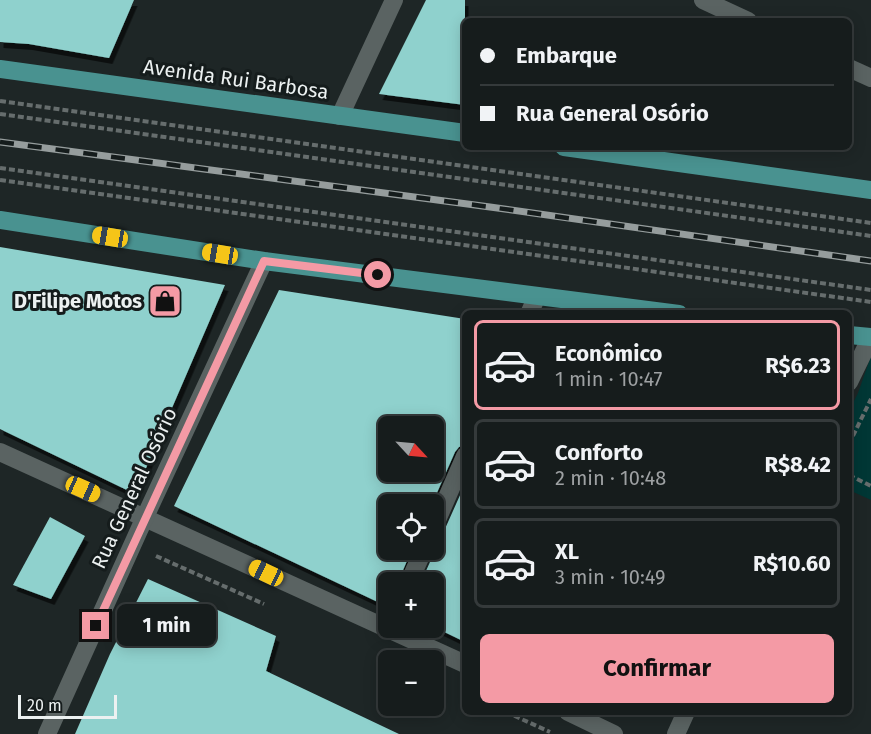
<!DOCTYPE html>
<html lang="pt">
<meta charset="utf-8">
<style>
body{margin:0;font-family:"Fira Sans",sans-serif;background:#1f2525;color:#f1f3f6;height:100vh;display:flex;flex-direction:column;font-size:22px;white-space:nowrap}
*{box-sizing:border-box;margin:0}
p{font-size:20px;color:#9ea1a3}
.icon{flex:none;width:33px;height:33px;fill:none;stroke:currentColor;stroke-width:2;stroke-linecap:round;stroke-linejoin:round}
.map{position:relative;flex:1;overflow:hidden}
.details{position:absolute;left:462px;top:310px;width:390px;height:405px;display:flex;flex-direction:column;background:#161c1c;border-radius:9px;box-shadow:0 3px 15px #0003,0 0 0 2px #353a3b}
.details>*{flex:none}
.banner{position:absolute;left:462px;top:18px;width:390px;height:132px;border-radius:9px;box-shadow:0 3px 15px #0003,0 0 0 2px #353a3b;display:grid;align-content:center;height:132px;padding:0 18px;background:#161c1c}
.needle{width:39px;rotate:116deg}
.fabs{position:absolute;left:378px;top:416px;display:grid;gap:12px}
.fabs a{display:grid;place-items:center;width:66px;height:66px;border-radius:9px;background:#161c1c;box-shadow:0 3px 15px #0003,0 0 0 2px #353a3b;font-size:30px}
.scale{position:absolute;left:18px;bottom:15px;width:99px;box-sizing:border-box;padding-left:6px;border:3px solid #ecf1f1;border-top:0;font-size:16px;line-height:21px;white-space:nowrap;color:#ecf1f1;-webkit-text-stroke:4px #151c1c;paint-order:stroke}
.end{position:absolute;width:27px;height:27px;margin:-14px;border:8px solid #f49aa5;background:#111;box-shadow:0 0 0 3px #111}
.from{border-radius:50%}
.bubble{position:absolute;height:42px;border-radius:9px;background:#161c1c;box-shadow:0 3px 15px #0003,0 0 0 2px #353a3b;font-size:20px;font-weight:700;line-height:42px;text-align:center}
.car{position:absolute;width:18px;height:36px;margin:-18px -9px;border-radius:8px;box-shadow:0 0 4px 2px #0007;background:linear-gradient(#f5c518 24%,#345 0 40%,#f5c518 0 76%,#345 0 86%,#f5c518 0)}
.banner b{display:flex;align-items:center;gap:21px;height:57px;font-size:22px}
.banner b+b{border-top:2px solid #353a3b}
.banner i{width:15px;height:15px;background:#f1f3f6}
ul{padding:10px 0 0;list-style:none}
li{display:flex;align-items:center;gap:18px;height:90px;margin:0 12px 9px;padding:0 6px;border:3px solid #353a3b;border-radius:9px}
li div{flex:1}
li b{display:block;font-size:22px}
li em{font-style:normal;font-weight:700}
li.selected{border-color:#f49aa5}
li>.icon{width:54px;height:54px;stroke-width:1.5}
.cta{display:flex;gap:12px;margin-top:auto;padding:12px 18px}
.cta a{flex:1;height:69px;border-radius:9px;background:#f49aa5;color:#111;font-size:24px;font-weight:700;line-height:69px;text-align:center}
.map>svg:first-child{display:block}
.green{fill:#013735}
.building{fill:#8fd1cd;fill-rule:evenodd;filter:url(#shadow)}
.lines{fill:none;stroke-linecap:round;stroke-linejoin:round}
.path{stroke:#666d6d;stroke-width:4;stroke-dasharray:6 3;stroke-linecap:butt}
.minor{stroke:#5a6362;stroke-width:18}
.major{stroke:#499290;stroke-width:18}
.rail-casing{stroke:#969d9d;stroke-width:7}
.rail{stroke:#151c1c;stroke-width:4.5;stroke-dasharray:14;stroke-linecap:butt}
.route{stroke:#f49aa5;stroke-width:8}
.labels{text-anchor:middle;stroke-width:6;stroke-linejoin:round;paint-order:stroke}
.street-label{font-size:20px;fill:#ecf1f1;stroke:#151c1c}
.poi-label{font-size:20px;font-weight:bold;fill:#ecf1f1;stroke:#151c1c;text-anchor:end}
</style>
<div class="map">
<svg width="871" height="734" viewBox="0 0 871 734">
<defs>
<filter id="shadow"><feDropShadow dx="3.5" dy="6" stdDeviation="0" flood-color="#0009"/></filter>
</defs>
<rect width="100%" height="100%" fill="#1e2626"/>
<path class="green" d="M871 356V500L849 490V411L858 393Z"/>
<g class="building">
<path d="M0 0H134L109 58 29 44 0 42Z"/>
<path d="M426 0H465V105L379 94Z"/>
<path d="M0 247 225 285 137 489 133 487 131 492 0 429Z"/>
<path d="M279 290 465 319V445L459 447 455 452 432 504H388V549H412L398 582H388V591L382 604 174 506ZM388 426H434V471H388Z"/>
<path d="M465 484V642L434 627V582H421L434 553V538L440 536 444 531Z"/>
<path d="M50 517 85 536 51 599 13 585Z"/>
<path d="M148 579 276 636 266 671 399 734H75L110 654Z"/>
</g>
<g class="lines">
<g class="path">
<path d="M0 101 871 223"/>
<path d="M0 114 871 236"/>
<path d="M0 168 871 290"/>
<path d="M0 180 871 302"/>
<path d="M849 444 871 399"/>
<path d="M849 475 871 486"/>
<path d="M156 556 264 604"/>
<path d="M506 712 550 732"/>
</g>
<g class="minor">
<path d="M703 0 748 21"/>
<path d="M849 68 871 78"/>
<path d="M340 116 394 0"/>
<path d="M529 314 537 296"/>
<path d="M849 382 871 337"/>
<path d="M0 452 465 664"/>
<path d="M434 527 465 456"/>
<path d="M409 582 424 549"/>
<path d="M568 712 614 734"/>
<path d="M47 734 145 517 264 261"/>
<path d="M676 734 686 712"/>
</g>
<g class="major">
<path d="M0 69 465 133"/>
<path d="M564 147 871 190"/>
<path d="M0 220 264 261 679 314"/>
<path d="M849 335 871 337"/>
</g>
<defs>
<path id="rail" d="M0 142 490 207 871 261"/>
</defs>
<use href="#rail" class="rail-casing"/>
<use href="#rail" class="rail"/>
</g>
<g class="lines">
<path class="route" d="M96 626 264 261 378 275"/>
</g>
<defs>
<symbol id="shop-square" viewBox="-11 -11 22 22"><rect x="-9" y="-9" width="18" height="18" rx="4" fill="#f49aa5" stroke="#151c1c"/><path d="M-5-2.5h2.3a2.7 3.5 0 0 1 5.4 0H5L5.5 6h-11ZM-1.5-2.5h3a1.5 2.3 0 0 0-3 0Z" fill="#111"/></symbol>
</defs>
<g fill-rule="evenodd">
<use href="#shop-square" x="146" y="282" width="38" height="38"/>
</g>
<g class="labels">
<g class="street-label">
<text transform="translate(236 79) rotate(8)" y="7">Avenida Rui Barbosa</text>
<text transform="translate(134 488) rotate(-65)" y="7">Rua General Osório</text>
</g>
<g class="poi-label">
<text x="142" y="308">D'Filipe Motos</text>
</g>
</g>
</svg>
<div class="fabs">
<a><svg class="needle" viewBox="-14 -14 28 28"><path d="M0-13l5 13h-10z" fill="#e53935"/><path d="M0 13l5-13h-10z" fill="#9ea1a3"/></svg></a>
<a><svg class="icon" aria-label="locate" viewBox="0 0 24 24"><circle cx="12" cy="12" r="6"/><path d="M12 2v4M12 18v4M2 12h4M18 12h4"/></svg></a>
<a>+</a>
<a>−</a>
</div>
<div class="scale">20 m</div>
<i class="end from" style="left:378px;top:275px"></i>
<i class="end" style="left:96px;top:626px"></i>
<div class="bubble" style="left:117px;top:604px;width:99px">1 min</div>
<i class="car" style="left:110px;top:237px;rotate:279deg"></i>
<i class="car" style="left:220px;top:254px;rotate:279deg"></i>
<i class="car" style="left:83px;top:489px;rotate:114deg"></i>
<i class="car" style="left:266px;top:573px;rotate:295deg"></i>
<div class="banner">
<b><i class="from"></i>Embarque</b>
<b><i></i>Rua General Osório</b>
</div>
<section class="details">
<ul>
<li class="selected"><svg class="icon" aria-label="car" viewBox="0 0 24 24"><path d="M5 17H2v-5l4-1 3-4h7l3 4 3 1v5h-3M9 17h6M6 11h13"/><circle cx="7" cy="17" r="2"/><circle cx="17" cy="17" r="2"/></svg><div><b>Econômico</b><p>1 min · 10:47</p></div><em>R$6.23</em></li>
<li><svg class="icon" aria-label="car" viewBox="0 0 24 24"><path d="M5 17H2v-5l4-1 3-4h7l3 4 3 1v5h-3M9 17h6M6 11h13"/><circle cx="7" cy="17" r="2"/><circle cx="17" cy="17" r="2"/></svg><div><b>Conforto</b><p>2 min · 10:48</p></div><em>R$8.42</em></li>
<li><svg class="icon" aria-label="car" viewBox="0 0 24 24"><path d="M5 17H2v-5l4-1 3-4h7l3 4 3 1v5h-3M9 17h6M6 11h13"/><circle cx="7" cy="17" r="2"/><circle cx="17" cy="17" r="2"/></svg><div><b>XL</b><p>3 min · 10:49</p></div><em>R$10.60</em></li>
</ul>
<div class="cta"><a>Confirmar</a></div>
</section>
</div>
